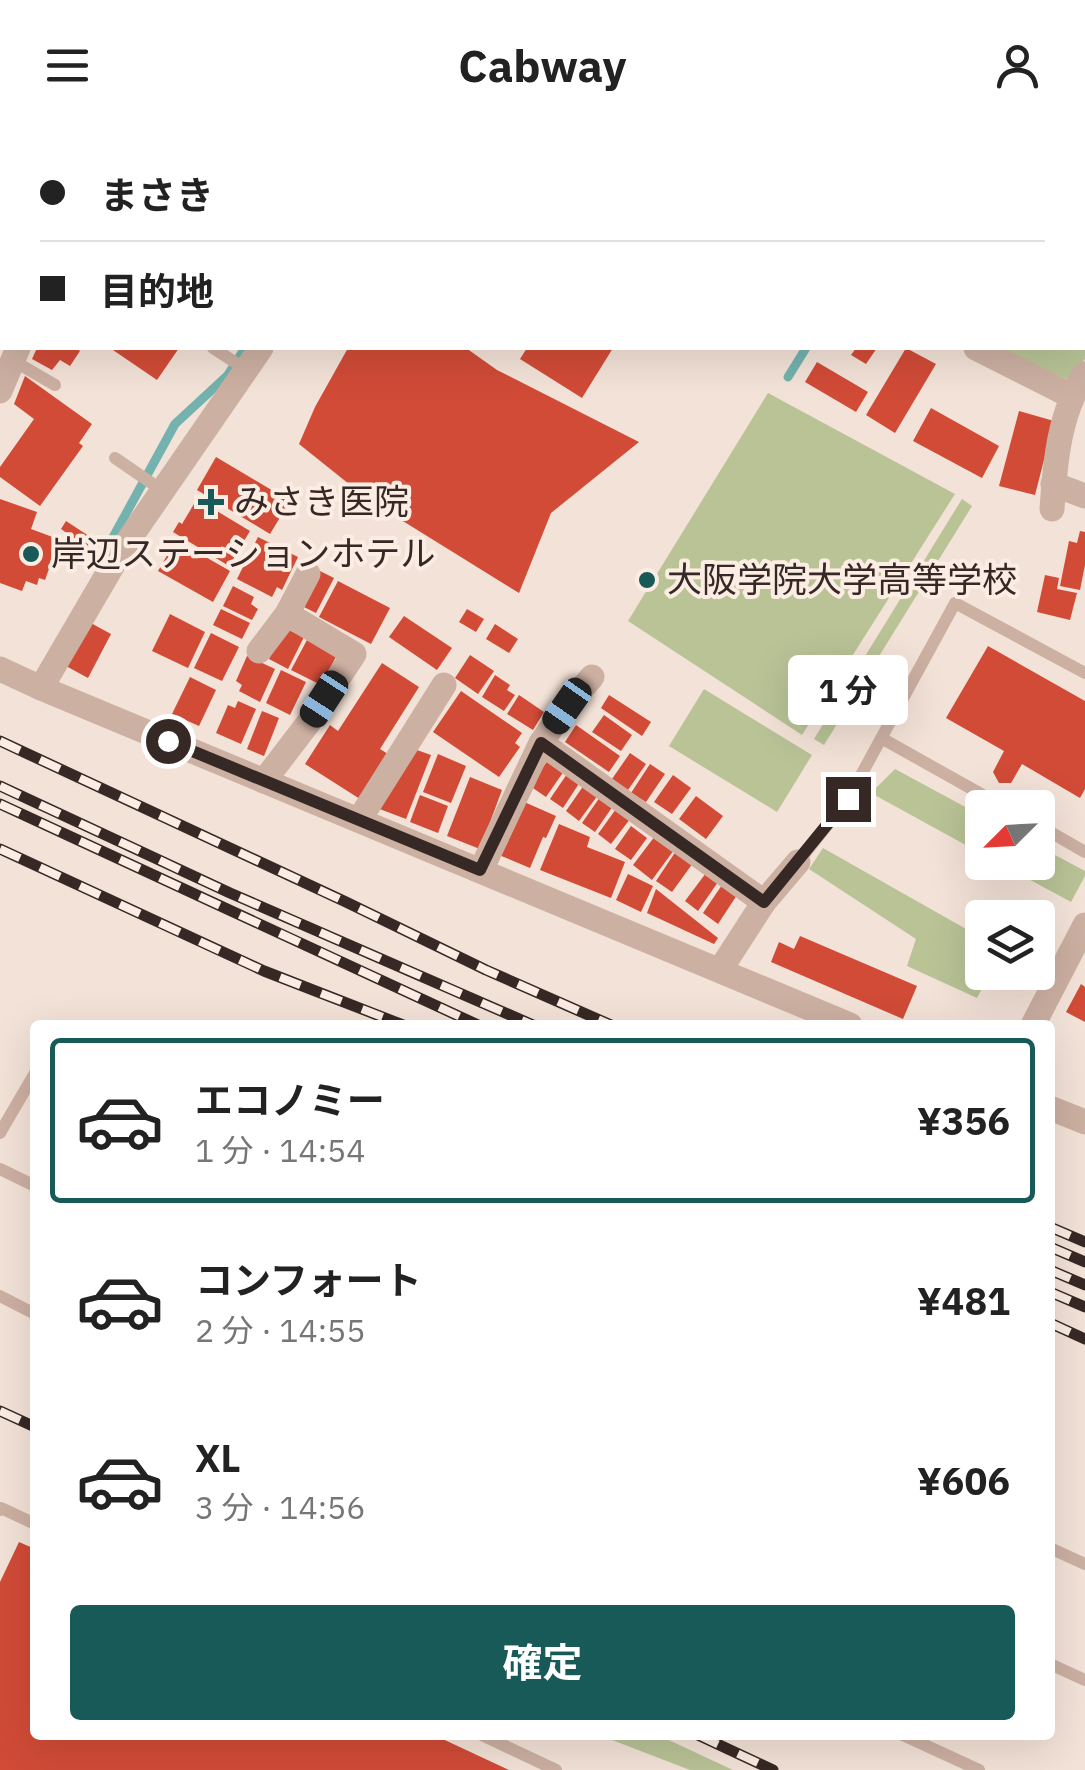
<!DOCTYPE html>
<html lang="ja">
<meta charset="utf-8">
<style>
body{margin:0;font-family:"IBM Plex Sans","Noto Sans JP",sans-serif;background:#f2f2f2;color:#222;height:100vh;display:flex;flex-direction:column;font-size:38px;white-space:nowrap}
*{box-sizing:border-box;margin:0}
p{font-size:32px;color:#767676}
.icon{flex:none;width:55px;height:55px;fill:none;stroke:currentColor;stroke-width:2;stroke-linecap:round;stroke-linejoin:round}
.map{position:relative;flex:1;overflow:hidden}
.drawer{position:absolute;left:30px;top:890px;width:1025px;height:720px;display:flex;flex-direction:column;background:#fff;border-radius:10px;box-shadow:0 10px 40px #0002}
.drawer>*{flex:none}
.hud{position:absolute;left:0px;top:0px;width:1085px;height:220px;box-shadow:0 10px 40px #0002;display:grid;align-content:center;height:220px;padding:0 40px;background:#fff}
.needle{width:65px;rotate:246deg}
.fabs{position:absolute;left:965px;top:660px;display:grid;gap:20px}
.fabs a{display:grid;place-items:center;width:90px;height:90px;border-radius:10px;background:#fff;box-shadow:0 10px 40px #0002;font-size:50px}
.end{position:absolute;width:45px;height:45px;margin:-22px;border:12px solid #362825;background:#fff;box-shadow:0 0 0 5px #fff}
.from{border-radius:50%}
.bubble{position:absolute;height:70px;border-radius:10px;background:#fff;box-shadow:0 10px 40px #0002;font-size:32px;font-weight:700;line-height:70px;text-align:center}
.car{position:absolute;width:30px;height:60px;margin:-30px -15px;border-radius:12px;box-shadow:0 0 8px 2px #0007;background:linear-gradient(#222 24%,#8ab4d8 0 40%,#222 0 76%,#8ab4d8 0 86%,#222 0)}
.hud b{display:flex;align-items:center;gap:35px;height:95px;font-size:38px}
.hud b+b{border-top:2px solid #e0e0e0}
.hud i{width:25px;height:25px;background:#222}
ul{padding:18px 0 0;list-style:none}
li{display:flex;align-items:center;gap:30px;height:165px;margin:0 20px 15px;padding:0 20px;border:5px solid transparent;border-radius:10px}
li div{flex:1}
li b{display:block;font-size:38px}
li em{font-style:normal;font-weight:700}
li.current{border-color:#175a57}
li>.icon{width:90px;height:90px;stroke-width:1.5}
.primary-button{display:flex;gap:20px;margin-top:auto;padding:20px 40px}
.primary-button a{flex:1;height:115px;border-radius:10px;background:#175a57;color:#fff;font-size:40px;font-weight:700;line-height:115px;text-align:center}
header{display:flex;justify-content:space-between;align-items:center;height:130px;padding:0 40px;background:#fff;font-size:45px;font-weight:700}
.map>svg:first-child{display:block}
.green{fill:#b9c396}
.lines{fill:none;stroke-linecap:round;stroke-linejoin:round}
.stream{stroke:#73b2ae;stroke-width:9}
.building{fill:#d14b37}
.service{stroke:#ccb0a2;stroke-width:12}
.minor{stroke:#ccb0a2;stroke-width:25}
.rail-casing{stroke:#362825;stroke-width:11}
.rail{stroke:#fbede3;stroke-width:8;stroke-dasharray:22;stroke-linecap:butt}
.route{stroke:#362825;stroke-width:12}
.poi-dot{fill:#175a57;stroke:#fbede3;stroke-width:4}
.labels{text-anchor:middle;stroke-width:8;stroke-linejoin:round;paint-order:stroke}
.poi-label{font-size:35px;fill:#362825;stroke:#fbede3;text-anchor:start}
</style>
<header><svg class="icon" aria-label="menu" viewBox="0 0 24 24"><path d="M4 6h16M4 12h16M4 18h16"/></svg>Cabway<svg class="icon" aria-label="person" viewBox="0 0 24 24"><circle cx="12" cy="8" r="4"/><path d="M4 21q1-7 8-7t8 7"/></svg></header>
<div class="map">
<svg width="1085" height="1640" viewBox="0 0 1085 1640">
<rect width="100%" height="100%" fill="#f3e2d7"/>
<g class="green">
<path d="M967 0H1085V229L1070 251 995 218H1082V2H965Z"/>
<path d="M768 263 955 364 802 605 628 491Z"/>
<path d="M962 369 972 376 824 615 814 609Z"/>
<path d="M704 559 812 625 777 682 669 616Z"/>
<path d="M895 639 982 686V724L871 663Z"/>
<path d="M1038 716 1085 741V746L1071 772 999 733 1038 732Z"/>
<path d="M823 718 982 808V842L990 843 977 868 907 836 916 809 809 739Z"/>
<path d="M599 1605H658L733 1640H690Z"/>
</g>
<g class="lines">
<g class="stream">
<path d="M378 2 379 0"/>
<path d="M788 247 806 218"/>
<path d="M105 422 175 294 228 245 245 218"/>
</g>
</g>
<g class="building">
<path d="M37 218H76L80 221 70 236 60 230 52 240 32 229Z"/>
<path d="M110 218H179L157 250Z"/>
<path d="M348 218H466L497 240 639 312 551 383 519 463 369 370 299 314 315 277Z"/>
<path d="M527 218H613L582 268 520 229Z"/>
<path d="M856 218H877L866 234 851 225Z"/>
<path d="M906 218 936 234 895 303 866 285Z"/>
<path d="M817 232 868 262 856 282 805 252Z"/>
<path d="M25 246 92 294 79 313 83 316 40 376 0 347V337L34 289 14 274Z"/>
<path d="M931 278 999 316 982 348 913 311Z"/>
<path d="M1019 281 1054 291 1035 365 999 356Z"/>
<path d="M216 327 290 371 270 404 197 360Z"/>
<path d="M0 369 37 382 31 399 66 412 57 438 50 436 45 450 39 448 37 455 26 451 22 461 0 453Z"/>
<path d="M197 369 250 401 229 436 173 402 179 392 182 394Z"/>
<path d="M66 391 92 408 87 417 61 399Z"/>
<path d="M1080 401 1085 402V435L1080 460 1060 456 1069 411 1077 413Z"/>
<path d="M258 407 298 427 282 460 277 457 272 467 237 449Z"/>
<path d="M176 410 230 441 213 472 158 441Z"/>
<path d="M318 440 334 448 316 483 300 475Z"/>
<path d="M1045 445 1059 448 1057 459 1077 463 1070 490 1037 482Z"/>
<path d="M338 451 390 478 371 514 319 487Z"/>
<path d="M233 456 254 467 251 474 258 479 252 490 223 476Z"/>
<path d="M221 479 250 493 242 509 213 495Z"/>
<path d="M467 479 484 489 476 502 459 492Z"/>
<path d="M170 484 205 502 188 538 152 521Z"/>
<path d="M404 486 452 518 437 540 389 507Z"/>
<path d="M89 492 111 504 88 548 66 536Z"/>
<path d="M495 494 518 509 509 523 486 509Z"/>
<path d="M284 498 304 507 288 539 269 529Z"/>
<path d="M211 503 239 517 222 551 194 538Z"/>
<path d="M307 510 337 525 321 555 291 540Z"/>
<path d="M988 516 1085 571V659L1080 668 1022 634 1011 653H999L993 642 1004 621 946 588Z"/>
<path d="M470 525 494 541 478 564 455 548Z"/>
<path d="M247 526 275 539 260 572 239 561 242 555 236 551Z"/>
<path d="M382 533 419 557 380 619 388 624 360 669 305 634 330 595 338 601Z"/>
<path d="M281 540 306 552 290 585 266 573Z"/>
<path d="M495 545 510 555 507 560 515 565 504 581 482 567Z"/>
<path d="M190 547 216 560 199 596 172 584Z"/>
<path d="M461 561 522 603 515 613 520 617 499 647 433 602Z"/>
<path d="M519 565 544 582 533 600 507 584Z"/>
<path d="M609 565 651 592 642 606 601 578Z"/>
<path d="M238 571 256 579 241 614 216 603 228 575 235 578Z"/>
<path d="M262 581 279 588 264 626 247 619Z"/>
<path d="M604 585 632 605 621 621 592 602Z"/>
<path d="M576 595 620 626 609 642 565 612Z"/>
<path d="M414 619 431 625 406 689 377 678Z"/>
<path d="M630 623 646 634 628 660 612 649Z"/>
<path d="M438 624 466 636 451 673 423 662Z"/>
<path d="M548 630 564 641 546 667 530 656Z"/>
<path d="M650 634 665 644 646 672 631 663Z"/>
<path d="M567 644 580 652 563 678 550 669Z"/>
<path d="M673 645 691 658 672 684 654 672Z"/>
<path d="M470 647 502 660 480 719 447 706Z"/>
<path d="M584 655 598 665 579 691 566 681Z"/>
<path d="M420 665 448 676 438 703 410 692Z"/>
<path d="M696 666 723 686 706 709 679 689Z"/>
<path d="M600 667 613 676 595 702 582 693Z"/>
<path d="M522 671 556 686 546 708 543 707 530 738 499 725Z"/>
<path d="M616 679 630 689 611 714 598 704Z"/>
<path d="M559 694 590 707 587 717 625 732 611 768 540 740Z"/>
<path d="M631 696 647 708 631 730 615 719Z"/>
<path d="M655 706 674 720 652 750 633 735Z"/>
<path d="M676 721 693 733 672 762 656 751Z"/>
<path d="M706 743 718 752 698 781 685 771Z"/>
<path d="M628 744 653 756 641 782 616 770Z"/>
<path d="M722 755 737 765 718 794 703 783Z"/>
<path d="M656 759 718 808 714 814 647 783Z"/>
<path d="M800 806 917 856 903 889 771 832 779 812 794 819Z"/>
<path d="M1081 854 1085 857V892L1066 882Z"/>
<path d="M19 1412 35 1419V1605H434L509 1640H0V1452Z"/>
</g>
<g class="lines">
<g class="service">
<path d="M213 218 247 240"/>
<path d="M12 230 55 255"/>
<path d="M115 328 163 361"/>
<path d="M883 609 1006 678"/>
<path d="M1038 695 1085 722"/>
<path d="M798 732 848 669 955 473 1085 543"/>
<path d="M0 1003 35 943"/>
<path d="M0 1039 35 1056"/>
<path d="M0 1166 35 1184"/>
<path d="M0 1380 1 1378 35 1394"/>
<path d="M1050 1418 1085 1434"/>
<path d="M1050 1534 1085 1550"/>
<path d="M482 1605 556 1640"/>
<path d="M903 1605 979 1640"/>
</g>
<g class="minor">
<path d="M638 0 642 2"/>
<path d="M43 2 44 0"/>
<path d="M81 2 83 0"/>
<path d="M116 2 118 0"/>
<path d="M398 2 400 0"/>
<path d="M0 23 2 17"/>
<path d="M0 95 2 90"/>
<path d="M0 178 2 173"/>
<path d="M976 218 1071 266"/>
<path d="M0 261 18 218"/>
<path d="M1053 354 1085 366"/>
<path d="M1052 379C1055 333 1059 283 1085 244"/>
<path d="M259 521 287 484 308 444"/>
<path d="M0 539 41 558 850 895"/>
<path d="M41 558 121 421 261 218"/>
<path d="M541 613 764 772"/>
<path d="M264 651 309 592 354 524 287 484"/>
<path d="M359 690 444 555"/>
<path d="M481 740 541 613 567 575 592 547"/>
<path d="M720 840 764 772 798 732"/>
<path d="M1033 895 1085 795"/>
<path d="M1050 978 1085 992"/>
</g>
<defs>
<g id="rail">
<path d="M0 611 346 772 486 840 611 895"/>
<path d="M0 656 230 763 533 895"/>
<path d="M0 674 478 895"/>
<path d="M0 719 264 841 403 895"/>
<path d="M1050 1097 1085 1112"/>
<path d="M1050 1117 1085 1132"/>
<path d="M1050 1140 1085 1155"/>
<path d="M1050 1162 1085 1177"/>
<path d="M1050 1193 1085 1209"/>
<path d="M0 1281 35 1297"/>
<path d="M698 1605 773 1640"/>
</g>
</defs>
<use href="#rail" class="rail-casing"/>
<use href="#rail" class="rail"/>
</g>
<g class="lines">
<path class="route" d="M168 611 480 740 541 613 764 772 848 669"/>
</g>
<g class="poi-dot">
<path d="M206 357h10v10h10v10h-10v10h-10v-10h-10v-10h10z"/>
<circle cx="31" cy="424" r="10"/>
<circle cx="647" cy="450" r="10"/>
</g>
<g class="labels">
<g class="poi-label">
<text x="234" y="384">みさき医院</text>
<text x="51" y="436">岸辺ステーションホテル</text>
<text x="667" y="462">大阪学院大学高等学校</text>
</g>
</g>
</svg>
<div class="fabs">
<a><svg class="needle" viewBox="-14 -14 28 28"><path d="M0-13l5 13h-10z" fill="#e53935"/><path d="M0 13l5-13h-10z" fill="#767676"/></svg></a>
<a><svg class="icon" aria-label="layers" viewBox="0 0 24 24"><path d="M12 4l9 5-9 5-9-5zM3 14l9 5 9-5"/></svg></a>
</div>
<i class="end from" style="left:168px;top:611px"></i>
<i class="end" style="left:848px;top:669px"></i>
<div class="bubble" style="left:788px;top:525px;width:120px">1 分</div>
<i class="car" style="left:324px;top:569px;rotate:213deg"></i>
<i class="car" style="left:567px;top:576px;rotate:215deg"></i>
<div class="hud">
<b><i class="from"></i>まさき</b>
<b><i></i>目的地</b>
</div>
<section class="drawer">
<ul>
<li class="current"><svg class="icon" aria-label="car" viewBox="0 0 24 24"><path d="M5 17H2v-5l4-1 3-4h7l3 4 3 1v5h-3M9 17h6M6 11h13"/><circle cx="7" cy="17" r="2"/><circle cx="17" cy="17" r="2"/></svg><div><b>エコノミー</b><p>1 分 · 14:54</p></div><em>¥356</em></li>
<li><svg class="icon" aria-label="car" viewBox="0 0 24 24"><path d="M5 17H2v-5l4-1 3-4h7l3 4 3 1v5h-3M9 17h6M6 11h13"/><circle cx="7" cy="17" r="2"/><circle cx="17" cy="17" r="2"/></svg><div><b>コンフォート</b><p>2 分 · 14:55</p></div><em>¥481</em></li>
<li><svg class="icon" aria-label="car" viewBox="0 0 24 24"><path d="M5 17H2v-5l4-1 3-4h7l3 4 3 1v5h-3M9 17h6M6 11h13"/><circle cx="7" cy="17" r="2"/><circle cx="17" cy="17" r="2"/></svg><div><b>XL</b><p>3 分 · 14:56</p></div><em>¥606</em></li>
</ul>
<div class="primary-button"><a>確定</a></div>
</section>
</div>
